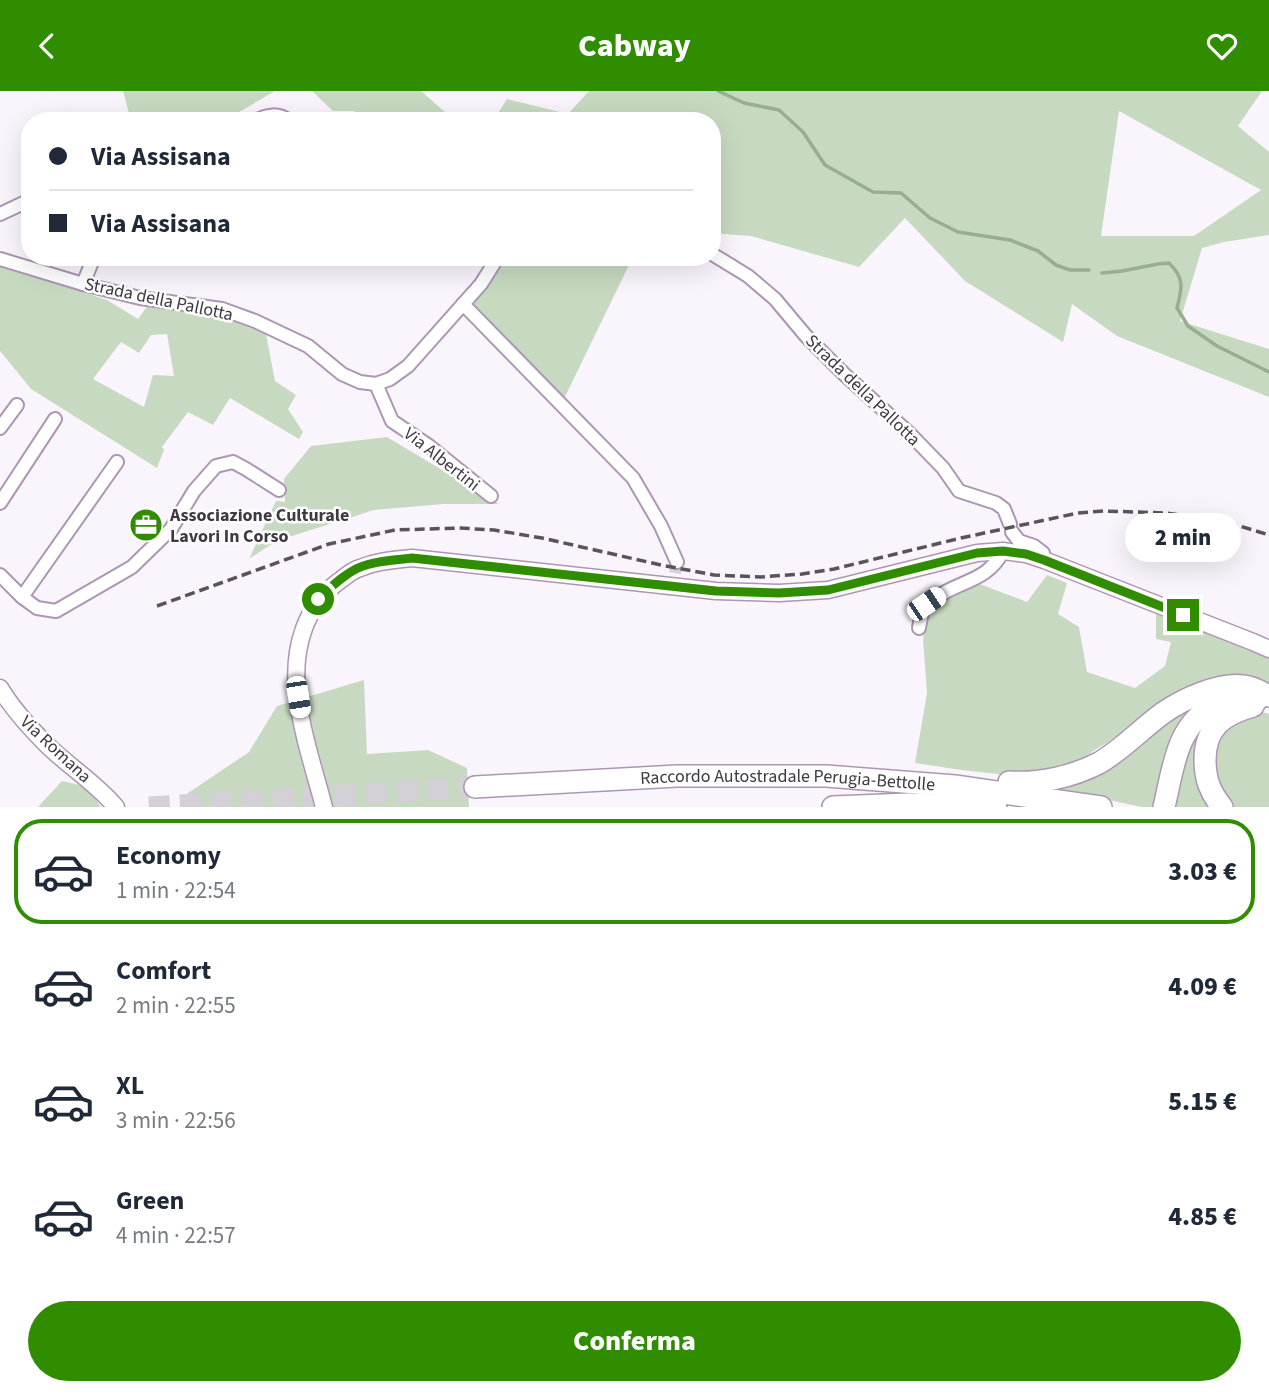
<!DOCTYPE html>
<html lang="it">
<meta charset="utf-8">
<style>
body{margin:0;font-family:"Source Sans 3",sans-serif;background:#f2f2f3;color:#1f2937;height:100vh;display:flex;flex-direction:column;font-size:26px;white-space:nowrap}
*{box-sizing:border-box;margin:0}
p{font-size:23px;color:#747a83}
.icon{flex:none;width:38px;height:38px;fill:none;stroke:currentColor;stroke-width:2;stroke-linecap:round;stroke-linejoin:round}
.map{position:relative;height:716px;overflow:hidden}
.drawer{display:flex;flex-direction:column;background:#fff;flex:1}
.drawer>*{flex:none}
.banner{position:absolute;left:21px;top:21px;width:700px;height:154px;border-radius:28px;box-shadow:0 7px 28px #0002;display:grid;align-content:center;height:154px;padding:0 28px;background:#fff}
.end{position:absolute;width:32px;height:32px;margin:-16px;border:9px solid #308d00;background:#fff;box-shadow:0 0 0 4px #fff}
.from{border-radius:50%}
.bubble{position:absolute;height:49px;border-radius:24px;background:#fff;box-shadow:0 7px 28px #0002;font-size:23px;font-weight:800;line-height:49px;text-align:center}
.car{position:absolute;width:21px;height:42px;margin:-21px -10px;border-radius:9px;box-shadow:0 0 5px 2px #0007;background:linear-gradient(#fff 24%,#345 0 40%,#fff 0 76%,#345 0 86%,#fff 0)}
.banner b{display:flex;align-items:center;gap:24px;height:66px;font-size:26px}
.banner b+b{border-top:2px solid #e0e1e3}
.banner i{width:18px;height:18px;background:#1f2937}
ul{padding:12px 0 0;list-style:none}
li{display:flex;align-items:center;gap:21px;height:105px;margin:0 14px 10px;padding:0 14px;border:4px solid transparent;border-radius:28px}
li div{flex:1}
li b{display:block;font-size:26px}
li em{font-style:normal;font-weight:800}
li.active{border-color:#308d00}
li>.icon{width:63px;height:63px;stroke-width:1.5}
.primary-button{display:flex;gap:14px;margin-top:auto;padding:14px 28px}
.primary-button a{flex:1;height:80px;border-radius:42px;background:#308d00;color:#fff;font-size:28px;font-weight:800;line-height:80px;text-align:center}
header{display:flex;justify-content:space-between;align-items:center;height:91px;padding:0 28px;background:#308d00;color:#fff;font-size:32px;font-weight:800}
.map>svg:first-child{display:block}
.green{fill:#c7dac1;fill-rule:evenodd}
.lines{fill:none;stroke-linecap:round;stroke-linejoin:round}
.stream{stroke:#97ae92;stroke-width:3.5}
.minor-tunnel{stroke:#d5cfd7;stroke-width:12;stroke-dasharray:12 6;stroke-linecap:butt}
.motorway-tunnel{stroke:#d5cfd7;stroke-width:21;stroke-dasharray:21 10;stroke-linecap:butt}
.minor-casing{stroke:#ac97b3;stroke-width:16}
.secondary-casing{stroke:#ac97b3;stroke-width:19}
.motorway-casing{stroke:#ac97b3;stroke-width:24}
.minor{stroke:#fff;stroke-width:12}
.secondary{stroke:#fff;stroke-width:16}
.motorway{stroke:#fff;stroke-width:21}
.rail{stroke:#5a525d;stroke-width:3.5;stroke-dasharray:10 5;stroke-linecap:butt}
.route{stroke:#308d00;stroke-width:9}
.labels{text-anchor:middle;stroke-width:5;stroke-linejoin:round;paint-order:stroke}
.street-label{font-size:18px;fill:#403843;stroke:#fff}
.poi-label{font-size:18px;font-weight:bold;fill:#403843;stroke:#fff;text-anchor:start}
</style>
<header><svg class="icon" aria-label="back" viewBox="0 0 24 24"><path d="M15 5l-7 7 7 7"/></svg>Cabway<svg class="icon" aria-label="heart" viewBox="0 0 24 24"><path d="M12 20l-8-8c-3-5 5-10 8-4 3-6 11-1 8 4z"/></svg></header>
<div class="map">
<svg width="1269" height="716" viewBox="0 0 1269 716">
<rect width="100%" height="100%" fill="#faf5fc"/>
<g class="green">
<path d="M123 0H275L224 30H131Z"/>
<path d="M312 0H421L455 30H366L354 20H333Z"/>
<path d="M589 0H1262L1238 35 1269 61V144L1224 151 1202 157 1180 230 1269 258V306L1117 245 1072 213 1063 251 965 190 905 127 859 176 751 145 712 142V30H493L507 8 568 23ZM1119 20 1261 99 1194 145H1101Z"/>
<path d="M498 166H616L629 174 561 314 463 213Z"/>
<path d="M0 173 107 209 138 228 148 214 225 227 266 243 275 290 296 304 288 318 303 341 299 348 230 307 213 334 188 321 162 356 164 359 157 377 31 298 0 260ZM167 243 174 285 153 284 144 316 93 288 121 251 139 262 151 244Z"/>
<path d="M387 346 499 413H444L374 419 276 450 249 468 276 410 285 411 284 388 311 355Z"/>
<path d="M1047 484 1067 492 1058 523 1079 536 1087 581 1135 597 1165 575 1171 551 1156 548V522L1208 540 1269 565V595L1262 591 1132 636 1061 680 1006 684 961 679 915 672 927 602 923 549 926 521 942 507 977 492 1027 511Z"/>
<path d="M364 589 367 663 428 659 467 677 469 716H190L185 704 249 661 277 615Z"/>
<path d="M1209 604 1158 716H1142L1046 696 1158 635Z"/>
<path d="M1258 620 1269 623V716H1230L1216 703 1209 654 1220 635Z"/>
<path d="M1216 629 1213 716H1173L1182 665 1194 642Z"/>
<path d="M62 690 88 696 101 716H38Z"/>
</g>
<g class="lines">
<g class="stream">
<path d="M718 0 744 12 779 19 803 41 825 74 873 101 901 102 930 127 958 141 1010 149 1038 160 1056 174 1070 179H1089"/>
<path d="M1102 182 1122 180 1158 173 1169 172C1185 187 1182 198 1177 217L1188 235 1217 255 1269 281"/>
</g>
<path class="minor-tunnel" d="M675 482 677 471"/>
<path class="motorway-tunnel" d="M149 716 475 696"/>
<defs>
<g id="minor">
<path d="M256 30C267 23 279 22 289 30"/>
<path d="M0 123 30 109"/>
<path d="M712 163 748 185 775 208 806 245 844 283 910 343 943 377 959 400 996 412 1004 418 1010 433"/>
<path d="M0 168 83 193 140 207 222 218 255 230 308 255 342 283 360 291 376 293 390 288 408 275 481 193 498 166"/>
<path d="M83 193 94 166"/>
<path d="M463 213 633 387 661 435 677 471"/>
<path d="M376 293 392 330 429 355 491 405"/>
<path d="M0 337 17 314"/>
<path d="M0 412 55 328"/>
<path d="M1012 441 1019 450 1034 455 1043 462 1044 469"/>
<path d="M0 484 22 506 37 517 56 520 132 476 171 438 194 400 216 375 233 371 246 378 279 399"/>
<path d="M22 506 117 371"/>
<path d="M919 537C920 530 921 523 925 516 928 511 932 509 937 506 962 489 988 490 1003 460"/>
</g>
<g id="secondary">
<path d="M0 597C12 617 29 636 46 653 68 675 96 692 116 716"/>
<path d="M324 716C314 678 301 640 297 601 293 558 304 514 342 488 347 484 353 479 360 477 377 470 394 469 412 467L716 500 779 502 828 499 977 462 1003 460 1026 463 1044 469 1253 551 1269 558"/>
</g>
<g id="motorway">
<path d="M1009 691C1039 693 1072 686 1099 672 1123 658 1141 638 1163 622 1183 608 1220 591 1244 595 1253 596 1261 601 1269 605"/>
<path id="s1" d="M475 696 677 685H826L955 695 1101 716"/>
<path d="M833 716 909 713 996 716"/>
<path d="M1164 716C1173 679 1176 634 1214 615 1227 609 1243 606 1257 609"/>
<path d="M1222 716C1210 701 1205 688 1205 669 1205 637 1223 623 1253 615"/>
</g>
</defs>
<use href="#minor" class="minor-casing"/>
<use href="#secondary" class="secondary-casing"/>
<use href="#motorway" class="motorway-casing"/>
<use href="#minor" class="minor"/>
<use href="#secondary" class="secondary"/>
<use href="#motorway" class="motorway"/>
<path class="rail" d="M157 515 329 453 395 439 459 437 494 439 542 447 661 474 714 484 761 486 802 483 834 478 961 447 1078 422 1104 420 1166 422 1230 432 1269 444"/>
</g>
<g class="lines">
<path class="route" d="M318 508C330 497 343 484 358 477 374 470 394 469 412 467L716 500 779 502 828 499 977 462 1003 460 1026 463 1044 469 1183 524"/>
</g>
<defs>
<symbol id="office-disc" viewBox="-11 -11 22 22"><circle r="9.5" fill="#308d00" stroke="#fff"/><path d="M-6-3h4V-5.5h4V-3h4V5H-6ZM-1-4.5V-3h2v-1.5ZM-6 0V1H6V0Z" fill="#fff"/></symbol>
</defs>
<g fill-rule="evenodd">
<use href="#office-disc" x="127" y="415" width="38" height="38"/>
</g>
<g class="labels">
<g class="street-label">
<text transform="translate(159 208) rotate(12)" y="6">Strada della Pallotta</text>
<text transform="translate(863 299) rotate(44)" y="6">Strada della Pallotta</text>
<text transform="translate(442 368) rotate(38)" y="6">Via Albertini</text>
<text transform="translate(56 658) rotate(43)" y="6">Via Romana</text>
<text dy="6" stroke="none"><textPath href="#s1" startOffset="313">Raccordo Autostradale Perugia-Bettolle</textPath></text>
</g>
<g class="poi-label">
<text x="170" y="430">Associazione Culturale<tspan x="170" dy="21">Lavori In Corso</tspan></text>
</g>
</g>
</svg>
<i class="end from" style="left:318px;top:508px"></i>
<i class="end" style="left:1183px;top:524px"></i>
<div class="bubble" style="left:1125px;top:422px;width:116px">2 min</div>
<i class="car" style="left:926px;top:513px;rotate:56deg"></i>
<i class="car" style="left:298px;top:606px;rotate:171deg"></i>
<div class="banner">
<b><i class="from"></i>Via Assisana</b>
<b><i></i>Via Assisana</b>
</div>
</div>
<section class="drawer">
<ul>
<li class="active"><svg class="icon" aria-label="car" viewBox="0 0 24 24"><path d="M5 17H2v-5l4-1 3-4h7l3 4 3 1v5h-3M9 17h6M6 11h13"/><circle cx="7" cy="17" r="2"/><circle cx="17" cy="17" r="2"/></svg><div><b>Economy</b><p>1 min · 22:54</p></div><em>3.03 €</em></li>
<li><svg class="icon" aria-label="car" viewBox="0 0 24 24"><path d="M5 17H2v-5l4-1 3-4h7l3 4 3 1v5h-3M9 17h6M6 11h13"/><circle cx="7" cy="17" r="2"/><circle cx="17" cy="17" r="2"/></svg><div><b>Comfort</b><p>2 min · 22:55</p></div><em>4.09 €</em></li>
<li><svg class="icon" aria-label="car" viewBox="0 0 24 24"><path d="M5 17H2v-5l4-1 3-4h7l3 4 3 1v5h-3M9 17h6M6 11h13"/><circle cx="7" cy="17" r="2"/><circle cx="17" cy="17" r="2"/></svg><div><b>XL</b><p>3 min · 22:56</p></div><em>5.15 €</em></li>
<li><svg class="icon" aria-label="car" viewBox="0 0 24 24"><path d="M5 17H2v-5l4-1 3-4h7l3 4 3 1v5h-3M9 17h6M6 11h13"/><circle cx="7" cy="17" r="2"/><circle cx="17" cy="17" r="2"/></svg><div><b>Green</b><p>4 min · 22:57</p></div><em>4.85 €</em></li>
</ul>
<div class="primary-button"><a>Conferma</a></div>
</section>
